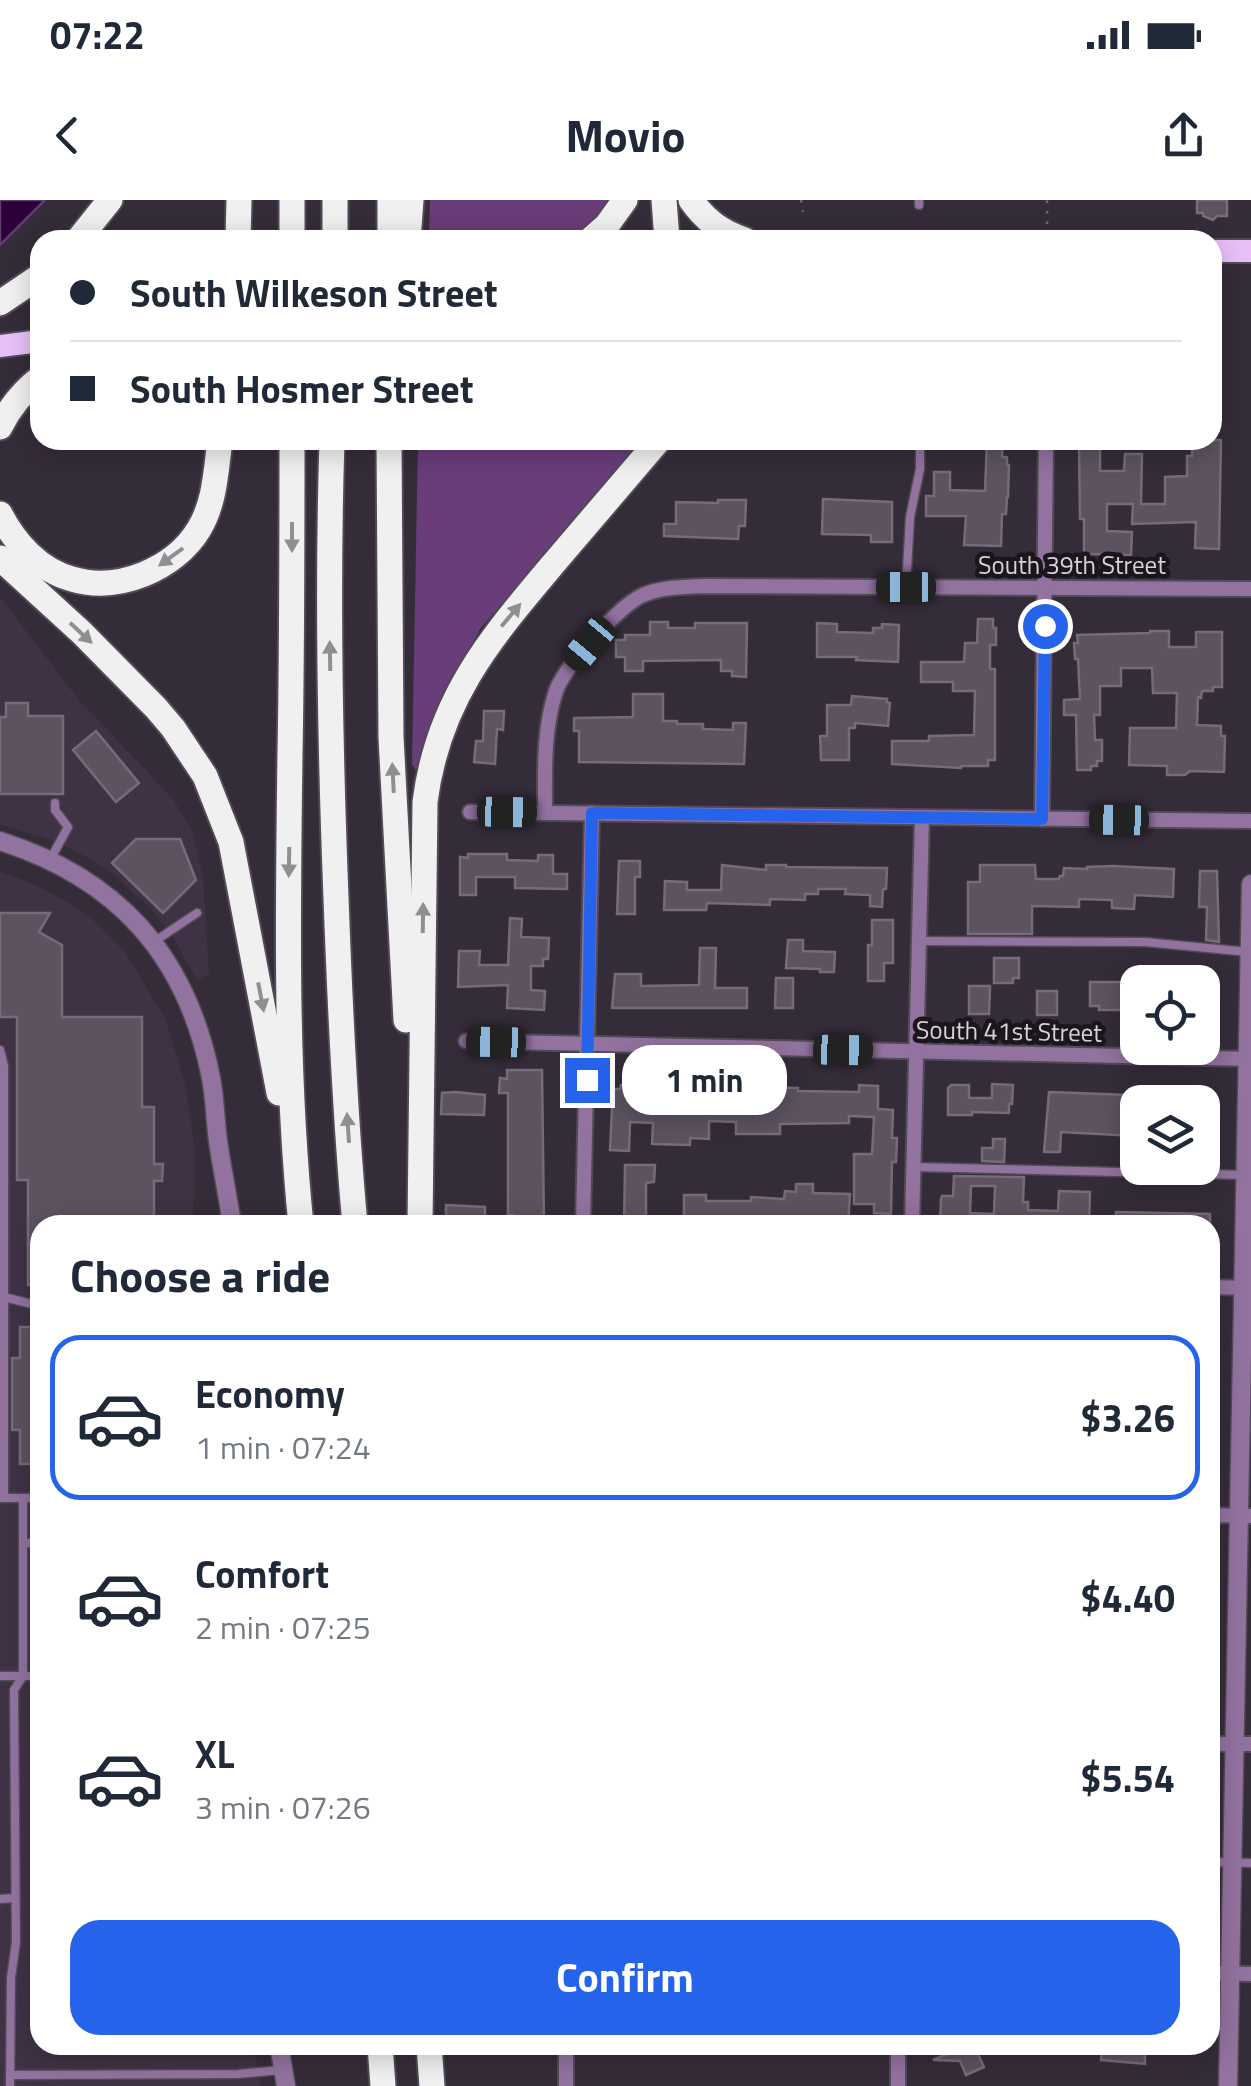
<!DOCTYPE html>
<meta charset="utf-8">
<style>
body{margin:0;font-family:"Titillium Web",sans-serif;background:#f6f6f7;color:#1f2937;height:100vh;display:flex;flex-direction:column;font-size:38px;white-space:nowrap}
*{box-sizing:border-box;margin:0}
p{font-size:32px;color:#747a83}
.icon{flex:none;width:55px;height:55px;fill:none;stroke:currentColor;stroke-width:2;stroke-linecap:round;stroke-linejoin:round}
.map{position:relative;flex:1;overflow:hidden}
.sheet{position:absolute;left:30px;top:1015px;width:1190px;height:840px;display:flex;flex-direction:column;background:#fff;border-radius:30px;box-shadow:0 5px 25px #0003}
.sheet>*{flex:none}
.hud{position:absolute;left:30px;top:30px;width:1192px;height:220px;border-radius:30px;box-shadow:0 5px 25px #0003;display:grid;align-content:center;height:220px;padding:0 40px;background:#fff}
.controls{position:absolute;left:1120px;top:765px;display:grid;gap:20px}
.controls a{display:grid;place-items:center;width:100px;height:100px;border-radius:20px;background:#fff;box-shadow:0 5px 25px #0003;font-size:50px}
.end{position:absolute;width:45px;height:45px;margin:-22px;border:12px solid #2563eb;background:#fff;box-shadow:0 0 0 5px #fff}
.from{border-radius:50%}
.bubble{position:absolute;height:70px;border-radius:30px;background:#fff;box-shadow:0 5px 25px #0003;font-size:32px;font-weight:700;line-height:70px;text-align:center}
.car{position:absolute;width:30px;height:60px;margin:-30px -15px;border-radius:12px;box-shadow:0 0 8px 2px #0007;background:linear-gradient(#222 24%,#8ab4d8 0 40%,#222 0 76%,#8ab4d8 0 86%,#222 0)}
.hud b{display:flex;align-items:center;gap:35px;height:95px;font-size:38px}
.hud b+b{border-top:2px solid #e0e1e3}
.hud i{width:25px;height:25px;background:#1f2937}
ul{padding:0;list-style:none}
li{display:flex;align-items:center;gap:30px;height:165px;margin:0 20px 15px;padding:0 20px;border:5px solid transparent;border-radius:30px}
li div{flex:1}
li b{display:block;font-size:38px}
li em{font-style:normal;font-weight:700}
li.current{border-color:#2563eb}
li>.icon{width:90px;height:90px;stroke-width:1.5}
h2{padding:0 40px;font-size:45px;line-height:120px}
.action{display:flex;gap:20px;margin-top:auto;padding:20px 40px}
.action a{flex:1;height:115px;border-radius:30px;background:#2563eb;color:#fff;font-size:40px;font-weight:700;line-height:115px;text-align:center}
.status{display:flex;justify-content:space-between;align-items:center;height:70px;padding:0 50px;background:#fff;direction:ltr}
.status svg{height:28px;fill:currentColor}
header{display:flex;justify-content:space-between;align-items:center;height:130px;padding:0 40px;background:#fff;font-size:45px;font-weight:700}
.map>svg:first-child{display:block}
.built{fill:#3f3245}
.green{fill:#693c7a}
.water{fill:#2c003a;stroke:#5f3f6a;stroke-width:2.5}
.building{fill:#5c5260;stroke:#756b7a;stroke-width:2.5;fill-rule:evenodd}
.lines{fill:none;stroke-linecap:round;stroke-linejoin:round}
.service-casing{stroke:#524a56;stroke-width:11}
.minor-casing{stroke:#524a56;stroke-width:18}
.tertiary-casing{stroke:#524a56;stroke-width:21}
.primary-casing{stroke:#524a56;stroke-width:26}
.motorway-casing{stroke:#524a56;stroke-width:29}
.path{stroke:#716974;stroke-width:2.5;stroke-dasharray:2.5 8;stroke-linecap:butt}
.service{stroke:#92729f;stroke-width:8}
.minor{stroke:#92729f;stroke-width:14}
.tertiary{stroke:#92729f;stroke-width:18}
.primary{stroke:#e8bff8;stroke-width:22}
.motorway{stroke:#f0f0f0;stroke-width:25}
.oneway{fill:#908e91}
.route{stroke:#2563eb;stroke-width:12}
.labels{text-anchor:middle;stroke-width:9;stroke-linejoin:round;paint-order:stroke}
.street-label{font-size:25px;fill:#d7d1da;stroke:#1a161c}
</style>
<div class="status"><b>07:22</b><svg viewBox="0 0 49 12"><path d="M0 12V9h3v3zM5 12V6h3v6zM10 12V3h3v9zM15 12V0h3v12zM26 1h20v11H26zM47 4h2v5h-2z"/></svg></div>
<header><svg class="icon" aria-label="back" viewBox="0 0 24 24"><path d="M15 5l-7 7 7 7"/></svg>Movio<svg class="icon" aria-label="share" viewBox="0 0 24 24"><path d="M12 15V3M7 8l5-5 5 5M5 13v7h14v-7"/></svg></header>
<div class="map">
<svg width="1251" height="1886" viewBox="0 0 1251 1886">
<rect width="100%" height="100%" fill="#352c39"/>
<g class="built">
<path d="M0 397 78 499 173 599 192 630 203 677 209 774 197 780 170 732 152 710 112 673 78 652 45 638 0 625Z"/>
<path d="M0 672 34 684 71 704 90 717 126 753 165 818 185 883 195 949 193 1025H40V1845H254L260 1886H0Z"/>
</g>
<g class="green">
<path d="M430 0H609L595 22 566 40H429Z"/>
<path d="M418 240H640L560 338 480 429 424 539 419 575 412 564Z"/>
</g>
<path class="water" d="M0 0H45L0 45Z"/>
<g class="building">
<path d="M1197 0H1227V16H1217L1213 20 1203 16V13H1197Z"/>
<path d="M987 240H1003L1002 257H1007V265H1009L1008 297H1007L1006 314H1002L1001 346 964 345 966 316H926V296H934V272H950V290L985 291Z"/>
<path d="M1081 240H1100V271H1124L1125 254H1142L1141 304H1165V277L1187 276V256H1192V240H1221L1219 349 1195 348 1196 322 1132 324 1133 304H1107V331L1132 332 1131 355 1086 354 1084 351V319H1080L1079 244Z"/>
<path d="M823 299 892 302V342H871V335L822 334Z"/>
<path d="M718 300H746L745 326H739L738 339 664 336V324H676V302L718 303Z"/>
<path d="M978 419H993V428H996V445H990V469H995V560H988V566H961V568L892 564V541H929V536L974 535 975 491H953V482H921V462H964L965 443H977Z"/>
<path d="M650 422H668V428H695V423H747L746 477 732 476V471H721V460L643 461V471H625V457H616V440H625V435H650Z"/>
<path d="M817 423 837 424V432L873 433V428H882V424L899 425 898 462 856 460 857 457H817Z"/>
<path d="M1150 431H1169V447H1196V432H1222V487H1213V491H1202L1201 498 1198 497 1197 525 1221 526V536H1225L1224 572 1190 571 1185 575H1167V566L1129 565 1130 528H1176L1177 493H1153L1152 468H1121V486H1100V515H1094L1095 540H1102V561H1097V566H1091V570H1077L1076 515H1064V500L1080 499 1078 459H1075L1074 443H1078L1077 435 1150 433Z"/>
<path d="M633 494H663V521H677V524H703V529L733 530V523H746L744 564 579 562V531H574V518L633 517Z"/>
<path d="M852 496 887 499V502L890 503 888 526 855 523V528H849V560H821L820 536H827V505H851Z"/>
<path d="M6 503H28V516H63V594H0V517H6Z"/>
<path d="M484 511H504L503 530 497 529 495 564 474 562 476 541H483Z"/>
<path d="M96 531 139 583 116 602 73 550Z"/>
<path d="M136 639H180L196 680 163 713 112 663Z"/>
<path d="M468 654H507V660L538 661V655H553V674H567V689L515 688V677H476V695H460V657L468 658Z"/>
<path d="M619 661H640V677H635V714H617Z"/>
<path d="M722 665 766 670V665H786V667L887 668 886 689H883L882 707 870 706V695L845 694 846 689H818V694H805V700L770 699V705L707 703 706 710H664L665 681 687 682V690H721Z"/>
<path d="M980 665H1035L1036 679H1059L1060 676H1063L1064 668 1087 669V667L1113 666 1174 669 1173 697 1135 695 1134 709 1112 708V700L1079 699V707L1032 706V734H968V682H980Z"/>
<path d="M1200 671H1217L1219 742 1206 740 1207 707H1199Z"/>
<path d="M0 713H50L39 732 62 745V817H142V907H154V964H163L162 981H154V1025H40V1085H28V980H17V817H0Z"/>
<path d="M510 718 522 719 521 737 549 738 548 759H543V766H531V790L545 791 544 810 507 808 508 785 458 787 459 751H480L479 765H508Z"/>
<path d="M872 720H893V763H884V781H868V745H872Z"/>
<path d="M788 740H803V751L835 752 834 772H820V769L786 768Z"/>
<path d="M700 748H716L715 788H747V808H612L615 774H641V786L699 785Z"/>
<path d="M994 758H1019V778H1013V783H994Z"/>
<path d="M776 778H793V808H775Z"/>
<path d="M1125 779H1138V810H1099V806H1090V782H1125Z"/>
<path d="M969 786H990L989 814H969Z"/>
<rect x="1037" y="791" width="20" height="24"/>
<path d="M507 870H542L544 1025H512L513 1015H508V893H499L500 878 507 879Z"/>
<path d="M992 884 1013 885 1012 904H1009V913L972 912V915H948V888L951 885H969V898H992Z"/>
<path d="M621 885H633V889L657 890V886H669L668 906H692V897L716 898 717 886 798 888V891L859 892V885L878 886V909L893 910 892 938H897L896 962H892L891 1014 874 1013V1004H854V954H872L874 917 849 916V923L780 924V934H736V922L709 921V939L690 938V945L652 944 653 923 630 922 629 951 610 950 613 889H620Z"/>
<path d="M455 892 485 895 484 915 441 914 442 893Z"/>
<path d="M1049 892 1129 895V900H1136L1135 904H1138L1135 936 1061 932 1060 952H1044Z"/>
<path d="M993 939H1005L1004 962 982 961V948H993Z"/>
<path d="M625 965H655L654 982 646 983V1025H624Z"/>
<path d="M954 976 1024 977 1023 1002H1028V1010L1058 1011 1059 991 1090 992 1089 1025H940L941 999 942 996H953ZM971 986H995L994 1014 970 1013Z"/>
<path d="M796 984H813V993L850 994 848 1025H684V995H706V1001H751V997L784 999 785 991 796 992Z"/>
<path d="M446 1005 485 1007V1025H446Z"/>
<path d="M1116 1012 1210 1014V1025H1116Z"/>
<path d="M20 1127H40V1264H20V1230H12V1158H20Z"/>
<path d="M968 1845H974L984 1867 966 1875 960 1861 933 1860Z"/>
<path d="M1106 1845 1145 1849V1864L1101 1860 1102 1846Z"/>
</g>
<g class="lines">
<defs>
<g id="service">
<path d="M919 5V0"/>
<path d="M906 387 910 317 920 269V240"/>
<path d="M50 660 68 627 55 610V603"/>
<path d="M155 741 197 713"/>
<path d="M919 741 1145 742 1249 752"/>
<path d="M0 850 4 866V1298"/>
<path d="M913 967 1244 975"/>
<path d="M4 1097 40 1106"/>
<path d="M0 1298H40"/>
<path d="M23 1343H40"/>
<path d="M0 1476H40"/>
<path d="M1210 1662 1251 1663"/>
<path d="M0 1699 15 1698"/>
<path d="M10 1875 238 1874 281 1870"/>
<path d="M10 1886 11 1778 16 1742 14 1490 23 1476V1298"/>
</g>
<g id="minor">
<path d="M470 612 1251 621"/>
<path d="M545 613C545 573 543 529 556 491 565 466 619 406 643 395 662 387 684 387 704 386L1251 389"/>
<path d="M1042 619 1046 240"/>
<path d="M466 841 1251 859"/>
<path d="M583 1025 592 613"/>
<path d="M912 1025 922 617"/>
<path d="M1210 1087 1250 1088"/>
<path d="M1210 1315 1251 1316"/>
<path d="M1210 1544H1251"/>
<path d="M1210 1773 1251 1774"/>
<path d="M566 1886V1845"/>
<path d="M898 1886V1845"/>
</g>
<g id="tertiary">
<path d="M0 641C116 678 185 753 210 873 215 895 215 919 218 941 222 969 228 997 232 1025"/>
<path d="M279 1845 286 1886"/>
<path d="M1228 1886 1251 684"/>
</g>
<g id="primary">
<path d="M1212 51H1251"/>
<path d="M0 146 40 141"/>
</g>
<g id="motorway">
<path d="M292 0V40"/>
<path d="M664 0 667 40"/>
<path d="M691 0C705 20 721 32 745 40"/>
<path d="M78 40 110 0"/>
<path d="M238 40 239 0"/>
<path d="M335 40V0"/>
<path d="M390 40V0"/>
<path d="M408 40 411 0"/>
<path d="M590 40 607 25 625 0"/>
<path d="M0 103 40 76"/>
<path d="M0 227C10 207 22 192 40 178"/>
<path d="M292 240C292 344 292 448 290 553 288 710 285 868 301 1025"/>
<path d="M332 240C327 393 330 545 336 698 340 807 345 916 355 1025"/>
<path d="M389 240 391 537 406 820"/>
<path d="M0 314C15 343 39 370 72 379 118 393 175 369 199 329 215 303 216 270 220 240"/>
<path d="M0 358 82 433 156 508 173 528 205 576 231 642 279 893"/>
<path d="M420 1025 425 602C438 499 490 439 554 363 589 322 624 281 659 240"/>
<path d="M380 1845 383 1886"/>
<path d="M429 1845 432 1886"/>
</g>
</defs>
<use href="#service" class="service-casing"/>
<use href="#minor" class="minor-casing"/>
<use href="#tertiary" class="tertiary-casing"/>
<use href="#primary" class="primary-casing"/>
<use href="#motorway" class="motorway-casing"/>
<g class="path">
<path d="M801 0 803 12"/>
<path d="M1047 24V0"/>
</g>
<use href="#service" class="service"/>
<use href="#minor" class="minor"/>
<use href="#tertiary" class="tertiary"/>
<use href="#primary" class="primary"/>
<use href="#motorway" class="motorway"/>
</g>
<defs><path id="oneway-solid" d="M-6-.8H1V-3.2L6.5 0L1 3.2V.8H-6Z" transform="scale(2.5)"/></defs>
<g class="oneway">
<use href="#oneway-solid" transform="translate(292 337) rotate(90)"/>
<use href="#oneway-solid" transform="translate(171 357) rotate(144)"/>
<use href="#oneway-solid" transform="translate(511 415) rotate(-50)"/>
<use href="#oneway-solid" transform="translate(81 433) rotate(43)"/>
<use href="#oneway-solid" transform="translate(330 456) rotate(-91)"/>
<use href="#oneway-solid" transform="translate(393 578) rotate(-93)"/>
<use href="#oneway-solid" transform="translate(289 662) rotate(91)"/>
<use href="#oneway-solid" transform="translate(423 718) rotate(-89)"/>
<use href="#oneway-solid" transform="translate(261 797) rotate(79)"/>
<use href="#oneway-solid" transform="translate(348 928) rotate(-94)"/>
</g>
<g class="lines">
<path class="route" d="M587 880 592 613 1042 619 1045 426"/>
</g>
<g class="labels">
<g class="street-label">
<text x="1072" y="374">South 39th Street</text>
<text transform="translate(1009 831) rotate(1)" y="9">South 41st Street</text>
</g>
</g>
</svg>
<div class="controls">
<a><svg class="icon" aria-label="locate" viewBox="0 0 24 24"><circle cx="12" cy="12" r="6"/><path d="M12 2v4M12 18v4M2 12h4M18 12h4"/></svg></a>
<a><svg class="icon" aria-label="layers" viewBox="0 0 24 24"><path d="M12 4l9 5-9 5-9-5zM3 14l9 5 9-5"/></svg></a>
</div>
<i class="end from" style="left:1045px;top:426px"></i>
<i class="end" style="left:587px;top:880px"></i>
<div class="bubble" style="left:622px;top:845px;width:165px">1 min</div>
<i class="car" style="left:906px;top:387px;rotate:270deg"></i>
<i class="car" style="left:589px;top:444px;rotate:220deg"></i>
<i class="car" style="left:507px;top:612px;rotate:91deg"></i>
<i class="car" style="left:1119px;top:620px;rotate:271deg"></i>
<i class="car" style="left:496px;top:842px;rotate:271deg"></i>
<i class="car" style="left:843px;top:850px;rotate:91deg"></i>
<div class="hud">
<b><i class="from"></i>South Wilkeson Street</b>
<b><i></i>South Hosmer Street</b>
</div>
<section class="sheet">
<h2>Choose a ride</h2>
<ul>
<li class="current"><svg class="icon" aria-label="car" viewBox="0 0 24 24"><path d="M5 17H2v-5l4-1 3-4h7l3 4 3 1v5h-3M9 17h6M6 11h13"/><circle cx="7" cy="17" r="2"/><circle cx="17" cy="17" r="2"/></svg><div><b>Economy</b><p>1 min · 07:24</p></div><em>$3.26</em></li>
<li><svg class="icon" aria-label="car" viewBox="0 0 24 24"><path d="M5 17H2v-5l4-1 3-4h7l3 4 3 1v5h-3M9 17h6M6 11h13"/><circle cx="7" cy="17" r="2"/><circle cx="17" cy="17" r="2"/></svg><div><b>Comfort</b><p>2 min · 07:25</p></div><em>$4.40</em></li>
<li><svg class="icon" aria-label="car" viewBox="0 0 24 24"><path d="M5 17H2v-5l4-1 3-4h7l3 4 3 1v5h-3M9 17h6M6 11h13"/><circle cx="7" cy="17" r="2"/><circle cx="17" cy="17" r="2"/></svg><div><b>XL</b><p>3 min · 07:26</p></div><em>$5.54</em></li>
</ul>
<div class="action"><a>Confirm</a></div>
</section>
</div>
